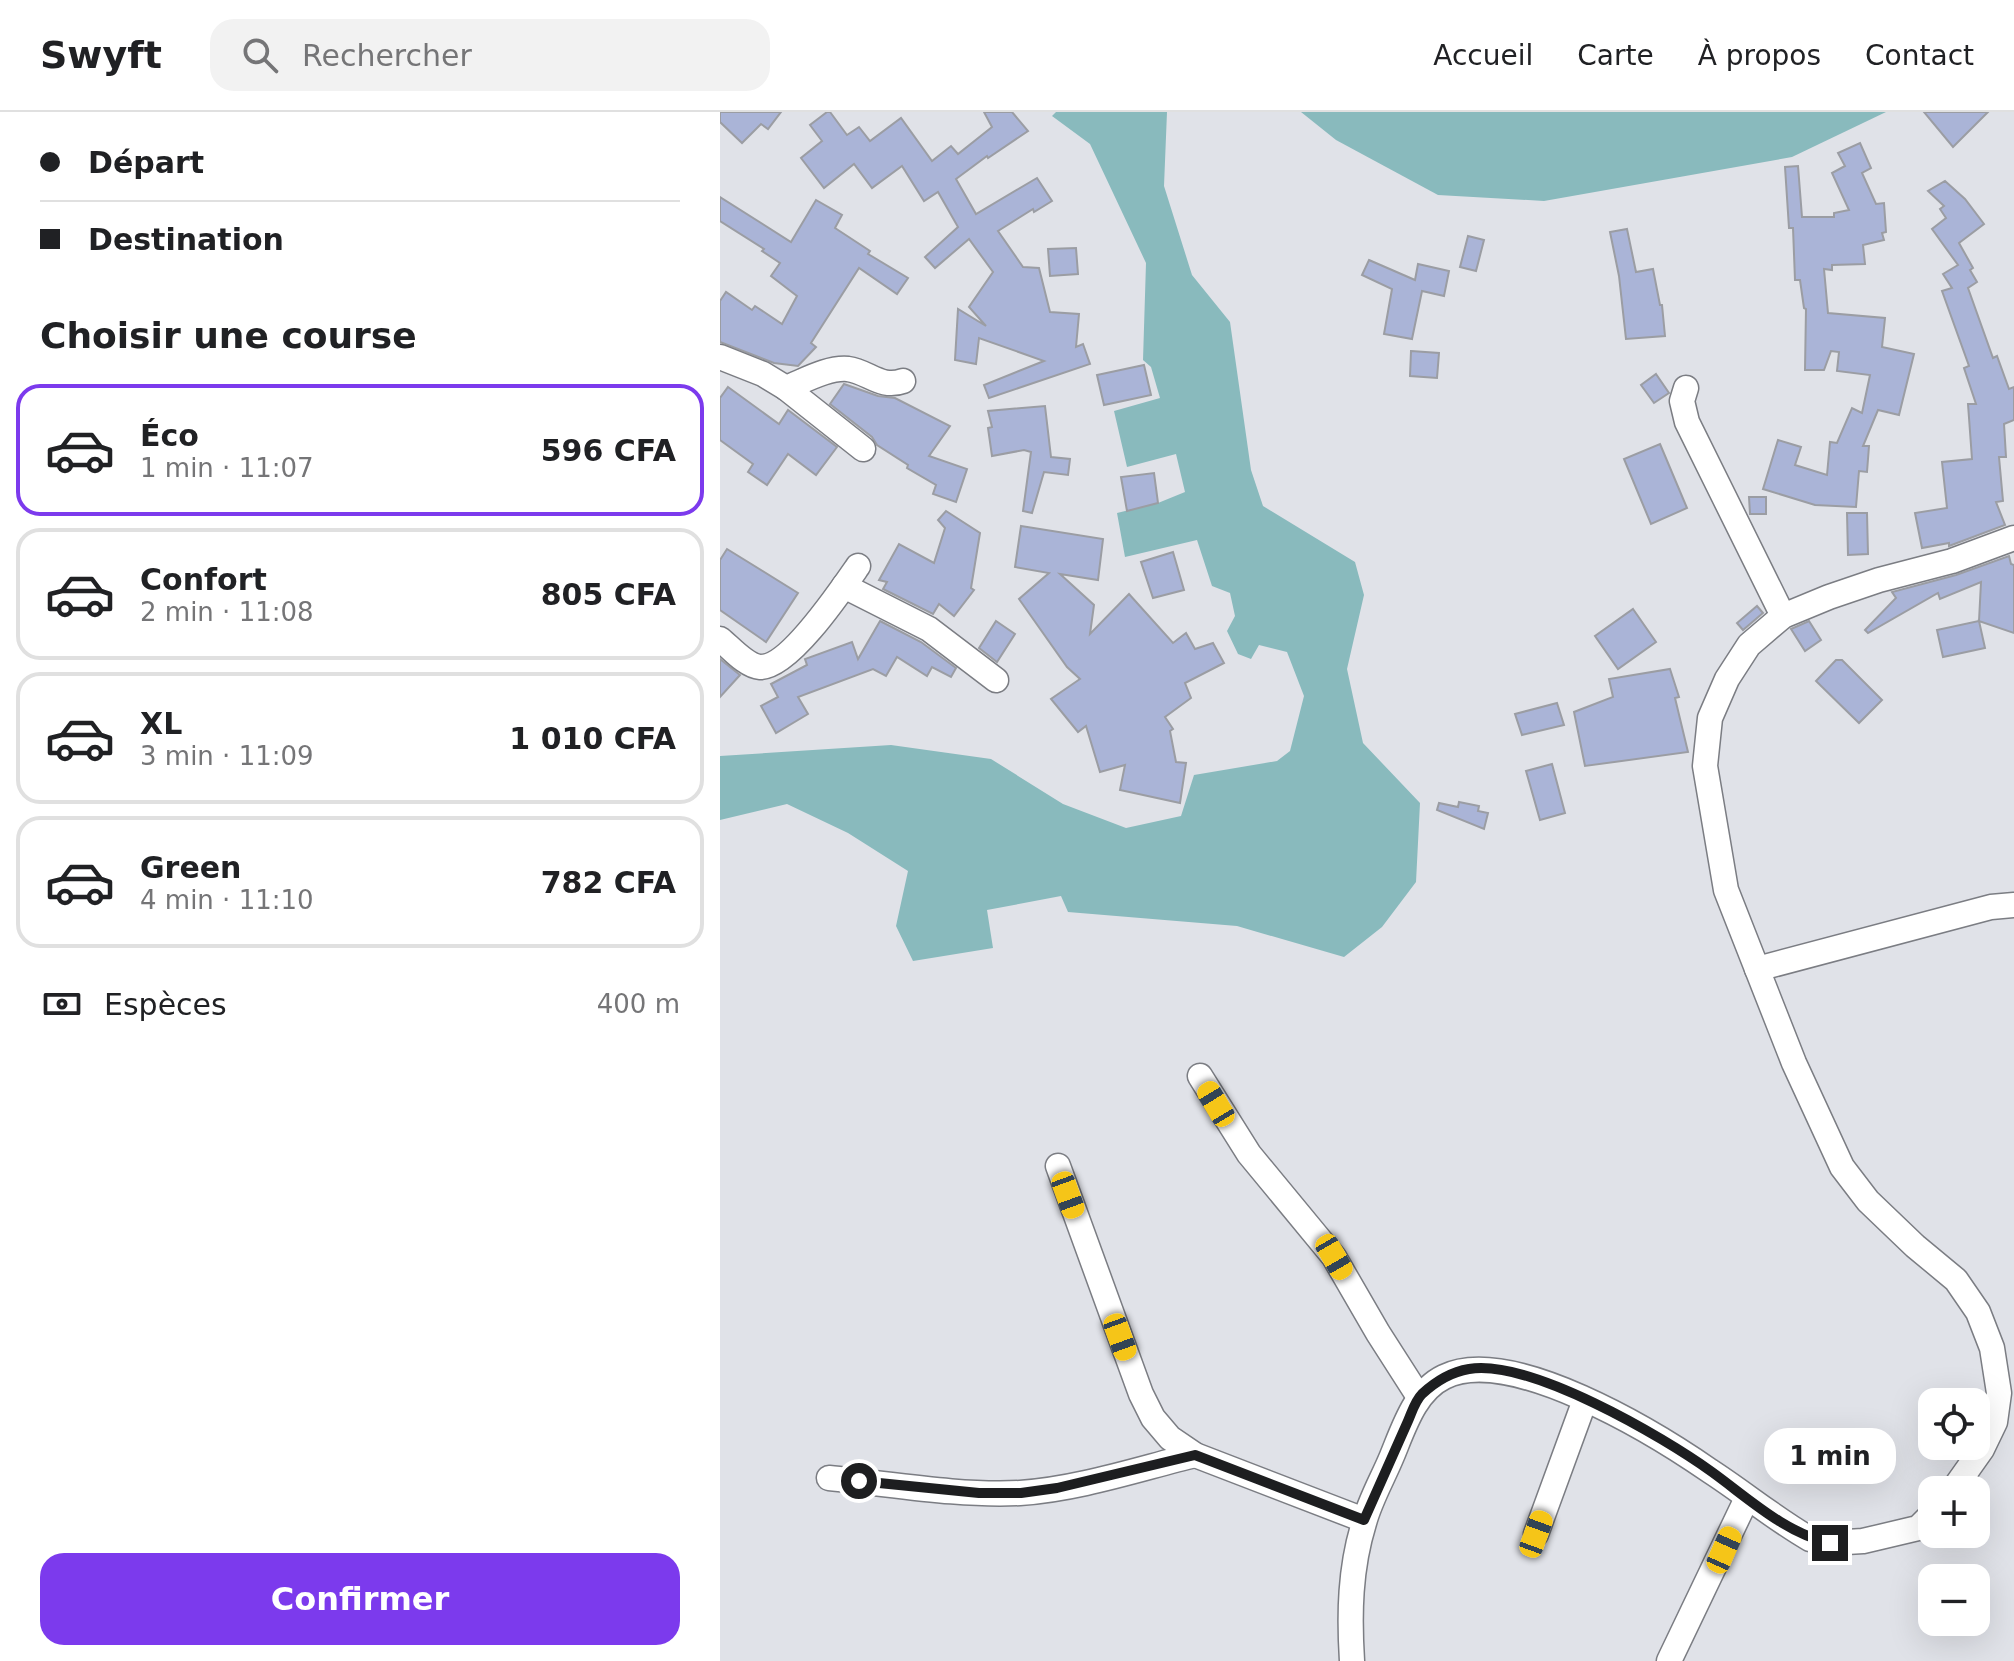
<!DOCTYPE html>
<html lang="fr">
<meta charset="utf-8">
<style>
body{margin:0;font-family:"DejaVu Sans",sans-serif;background:#f2f2f2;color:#202124;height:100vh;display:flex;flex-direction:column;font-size:30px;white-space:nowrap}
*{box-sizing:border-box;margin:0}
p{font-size:26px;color:#757577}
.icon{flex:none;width:44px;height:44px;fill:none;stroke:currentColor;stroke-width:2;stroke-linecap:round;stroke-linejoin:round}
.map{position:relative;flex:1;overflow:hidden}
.panel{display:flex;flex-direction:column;background:#fff;width:720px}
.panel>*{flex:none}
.guide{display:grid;align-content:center;height:176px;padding:0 40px;background:#fff}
.fabs{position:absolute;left:1198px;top:1276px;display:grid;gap:16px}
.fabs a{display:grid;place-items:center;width:72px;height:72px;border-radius:16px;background:#fff;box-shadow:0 8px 32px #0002;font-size:40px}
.end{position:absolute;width:36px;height:36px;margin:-18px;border:10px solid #1d1e20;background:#fff;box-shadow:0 0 0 4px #fff}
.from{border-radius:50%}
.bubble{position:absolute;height:56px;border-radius:24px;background:#fff;box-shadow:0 8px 32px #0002;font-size:26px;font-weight:700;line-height:56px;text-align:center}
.car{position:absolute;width:24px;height:48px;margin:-24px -12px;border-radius:10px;box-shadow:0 0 6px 2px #0007;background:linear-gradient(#f5c518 24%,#345 0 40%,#f5c518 0 76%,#345 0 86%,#f5c518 0)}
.guide b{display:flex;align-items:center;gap:28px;height:76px;font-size:30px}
.guide b+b{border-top:2px solid #e0e0e0}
.guide i{width:20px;height:20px;background:#202124}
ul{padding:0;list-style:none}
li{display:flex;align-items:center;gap:24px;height:132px;margin:0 16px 12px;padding:0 24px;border:4px solid #e0e0e0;border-radius:24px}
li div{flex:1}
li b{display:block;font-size:30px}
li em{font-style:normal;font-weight:700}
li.on{border-color:#7c3aed}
li>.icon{width:72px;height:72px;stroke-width:1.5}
h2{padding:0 40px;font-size:36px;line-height:96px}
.pay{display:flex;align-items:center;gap:20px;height:88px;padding:0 40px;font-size:30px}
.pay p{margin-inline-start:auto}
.action{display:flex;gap:16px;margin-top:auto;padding:16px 40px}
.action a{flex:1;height:92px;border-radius:24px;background:#7c3aed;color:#fff;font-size:32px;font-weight:700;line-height:92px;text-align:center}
header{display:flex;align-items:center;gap:48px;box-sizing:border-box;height:112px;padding:0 40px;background:#fff;border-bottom:2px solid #e0e0e0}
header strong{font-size:38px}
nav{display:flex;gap:44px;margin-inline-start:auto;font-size:28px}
.search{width:560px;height:72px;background:#f2f2f2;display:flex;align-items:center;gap:20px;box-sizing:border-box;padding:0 28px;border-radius:24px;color:#757577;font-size:30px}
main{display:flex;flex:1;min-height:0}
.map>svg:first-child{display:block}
.water{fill:#89babd}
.building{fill:#aab4d7;stroke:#9b9da3;stroke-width:2}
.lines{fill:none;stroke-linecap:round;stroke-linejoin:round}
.minor-casing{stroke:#7b7d83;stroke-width:27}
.minor{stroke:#fff;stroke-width:24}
.route{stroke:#1d1e20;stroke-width:10}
</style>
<header>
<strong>Swyft</strong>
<div class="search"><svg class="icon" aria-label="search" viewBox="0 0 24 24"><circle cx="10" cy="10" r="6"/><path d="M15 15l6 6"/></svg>Rechercher</div>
<nav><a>Accueil</a><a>Carte</a><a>À propos</a><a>Contact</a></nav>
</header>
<main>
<section class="panel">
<div class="guide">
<b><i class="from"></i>Départ</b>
<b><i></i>Destination</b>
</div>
<h2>Choisir une course</h2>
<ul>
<li class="on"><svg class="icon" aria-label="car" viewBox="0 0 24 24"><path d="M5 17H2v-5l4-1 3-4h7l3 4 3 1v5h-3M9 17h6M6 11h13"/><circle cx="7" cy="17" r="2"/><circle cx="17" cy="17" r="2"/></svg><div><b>Éco</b><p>1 min · 11:07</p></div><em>596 CFA</em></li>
<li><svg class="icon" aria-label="car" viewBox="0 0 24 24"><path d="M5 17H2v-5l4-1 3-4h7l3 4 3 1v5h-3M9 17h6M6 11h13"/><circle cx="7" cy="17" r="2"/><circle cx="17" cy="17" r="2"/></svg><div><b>Confort</b><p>2 min · 11:08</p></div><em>805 CFA</em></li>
<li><svg class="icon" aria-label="car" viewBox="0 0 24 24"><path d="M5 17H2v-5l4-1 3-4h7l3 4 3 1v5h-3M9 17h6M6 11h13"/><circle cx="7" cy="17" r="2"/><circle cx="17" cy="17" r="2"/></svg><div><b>XL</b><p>3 min · 11:09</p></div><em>1 010 CFA</em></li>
<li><svg class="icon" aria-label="car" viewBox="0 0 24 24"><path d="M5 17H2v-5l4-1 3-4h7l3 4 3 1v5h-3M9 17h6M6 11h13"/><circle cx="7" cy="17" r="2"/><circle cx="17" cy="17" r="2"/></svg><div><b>Green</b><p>4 min · 11:10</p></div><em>782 CFA</em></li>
</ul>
<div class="pay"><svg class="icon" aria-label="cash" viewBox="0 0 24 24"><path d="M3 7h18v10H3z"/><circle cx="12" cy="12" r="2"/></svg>Espèces<p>400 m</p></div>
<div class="action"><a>Confirmer</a></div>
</section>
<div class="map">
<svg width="1294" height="1549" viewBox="0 0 1294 1549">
<rect width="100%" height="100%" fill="#e0e2e8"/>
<g class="water">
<path d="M336 0H447L444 74 472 163 510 210 531 358 543 394 635 450 644 483 627 557 643 631 700 691 696 770 662 815 624 845 517 814 348 800 341 784 267 798 273 836 193 849 176 814 188 759 128 721 67 692 0 708V644L171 633 271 647 343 692 406 716 461 704 474 663 557 649 570 639 584 584 567 540 539 533 531 547 518 542 507 519 515 504 510 481 492 474 477 428 405 445 397 401 438 391 465 380 456 342 407 355 394 299 440 286 431 255 423 248 426 151 370 32 332 4Z"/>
<path d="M581 0H1166L1072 45 824 89 718 83 616 28Z"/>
</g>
<g class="building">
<path d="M0 0H61L48 17 41 12 22 31 0 10Z"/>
<path d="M107 0H110L127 23 139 15 150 29 181 6 212 49 231 34 238 42 272 15 264 0H292L308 19 268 46 267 44 236 67 256 102 317 66 332 89 314 100 313 97 278 119 303 155 319 156 330 200 359 202 356 235 363 232 370 252 269 286 264 273 324 249 259 226 256 252 235 248 238 197 266 214 249 195 273 160 249 127 215 156 205 145 238 115 218 80 204 89 182 54 152 76 134 52 104 76 81 46 102 29 90 13Z"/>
<path d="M1204 0H1268L1233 35Z"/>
<path d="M1140 31 1151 56 1142 61 1156 92 1164 91 1166 120 1162 121 1164 128 1143 133 1145 152 1112 153V158L1104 157 1108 201 1165 206 1162 235 1194 242 1179 303 1158 298 1143 334H1149L1147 360 1139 359 1136 395 1095 393 1043 377 1058 328 1081 335 1075 353 1107 363 1110 330 1117 331 1132 296 1142 301 1150 263 1117 259 1119 240 1111 239 1104 258H1085L1086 197 1084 196 1080 168H1075L1073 116H1069L1065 55 1078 54 1082 105H1114V101L1129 98 1112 61 1125 54 1118 41Z"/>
<path d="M1225 69 1245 87 1264 112 1239 131 1253 156 1250 158 1257 170 1248 176 1273 246 1277 244 1289 277 1294 275V308L1284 312 1286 345H1279L1283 389 1276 390 1285 413 1229 434V431L1202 436 1195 401 1227 396 1222 350 1252 347 1248 292H1256L1244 256 1249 254 1222 179 1232 176 1223 162 1238 153 1212 117 1226 106 1220 97 1224 94 1208 79Z"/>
<path d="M0 85 71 130 96 88 122 103 115 116 150 139 148 142 188 166 177 182 139 156 91 231 96 235 78 254 54 251 0 230V189L6 180 32 198 35 194 62 212 77 184 51 164 60 151 42 139 44 137 0 109Z"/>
<path d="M907 117 916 160 933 157 940 193H942L945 224 906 227 899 164 890 120Z"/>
<path d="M748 124 764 128 756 159 740 155Z"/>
<path d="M356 136 358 162 330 164 328 137Z"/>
<path d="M649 148 695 168 698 152 729 159 724 184 702 179 692 227 664 222 672 177 642 163Z"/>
<path d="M691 239 719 241 717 266 690 264Z"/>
<path d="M424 253 431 283 384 293 377 263Z"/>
<path d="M936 262 949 281 934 291 921 273Z"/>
<path d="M124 272 158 284 175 286 230 314 209 344 247 357 236 390 213 382 216 373 187 356 188 353 157 333 152 325 110 292Z"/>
<path d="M8 275 59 312 68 298 117 335 96 363 68 342 47 373 28 360 33 352 0 328V286Z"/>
<path d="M325 294 331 345 350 347 348 363 324 360 312 401 303 399 311 340 304 338 272 344 268 316 272 315 268 299Z"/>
<path d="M940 332 967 396 931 412 904 347Z"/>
<path d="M434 361 438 391 407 399 401 365Z"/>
<path d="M1029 385H1046V402H1030Z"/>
<path d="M226 399 260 421 251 476 254 478 234 504 219 492 213 502 163 477 167 470 159 468 179 432 214 451 225 416 218 408Z"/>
<path d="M1127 401H1147L1148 442 1128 443Z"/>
<path d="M301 414 383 427 378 468 340 462 374 493 370 522 409 482 453 531 466 521 475 537 493 531 504 551 465 571 471 586 445 605 453 617 450 619 456 650 466 651 460 691 400 678 405 653 380 660 366 614 358 620 331 587 360 567 347 555 299 487 329 461 295 455Z"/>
<path d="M7 437 78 481 46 530 0 498V448Z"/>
<path d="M453 440 464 478 433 486 421 450Z"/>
<path d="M1289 444 1291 452 1294 453V521L1259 509 1265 536 1223 545 1217 518 1259 509 1261 470 1220 487 1218 481 1148 521 1145 518 1176 486 1172 480 1236 463Z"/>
<path d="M1037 494 1043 501 1023 518 1017 511Z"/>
<path d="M913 497 936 530 898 557 875 524Z"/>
<path d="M160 509 201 530 236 556 231 565 212 555 207 564 177 545 166 564 153 557 78 585 88 602 56 621 41 594 58 585 51 572 87 553 85 547 132 530 138 547Z"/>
<path d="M276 509 295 522 277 550 259 536Z"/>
<path d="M1089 509 1101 528 1085 539 1071 517Z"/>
<path d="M0 547 20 563 0 585Z"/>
<path d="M1116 548H1122L1162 588 1139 611 1096 569Z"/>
<path d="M950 557 959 585 955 586 968 640 865 654 854 600 893 585 889 567Z"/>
<path d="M837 591 844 613 802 623 795 602Z"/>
<path d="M832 652 845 701 820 708 806 659Z"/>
<path d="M739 690 759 694 758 699 768 701 764 717 717 698 719 691 738 695Z"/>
</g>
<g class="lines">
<defs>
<g id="minor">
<path d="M0 245 43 262 66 276 143 337"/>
<path d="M66 276C84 269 108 255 128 257 149 260 161 277 183 269"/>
<path d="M966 276 962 289 967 310 1063 504"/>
<path d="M124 474 209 517 276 568"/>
<path d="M0 527C10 535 26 554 40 555 69 556 122 477 138 454"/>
<path d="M1037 857 1271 795 1294 793"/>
<path d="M480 964 529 1042 614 1145 658 1221 699 1285"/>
<path d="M338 1054 421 1282 433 1306 450 1326 475 1343 644 1408"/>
<path d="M109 1366C172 1372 237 1384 300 1381 359 1377 418 1357 475 1343"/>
<path d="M1233 1378 1262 1337 1275 1310 1279 1281 1272 1236 1258 1200 1236 1168 1195 1134 1148 1089 1122 1055 1074 951 1006 778 985 654 990 606 1007 567 1029 533 1063 504 1109 485 1159 468 1232 449 1294 426"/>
<path d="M816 1422 865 1288"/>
<path d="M632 1549C629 1502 630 1456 644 1411 650 1388 663 1366 672 1344 684 1315 695 1279 724 1265 790 1232 935 1321 990 1359 1024 1381 1055 1407 1090 1427L1110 1431 1143 1429 1198 1416 1212 1402"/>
<path d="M949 1549 1027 1386"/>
</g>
</defs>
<use href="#minor" class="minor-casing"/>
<use href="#minor" class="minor"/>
</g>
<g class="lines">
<path class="route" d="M139 1369 259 1381H301L337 1376 475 1343 644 1408C659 1375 673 1342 688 1309 692 1300 695 1289 702 1282 716 1269 731 1260 749 1257 810 1247 942 1324 992 1360 1028 1386 1065 1421 1110 1431"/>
</g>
</svg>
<div class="fabs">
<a><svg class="icon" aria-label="locate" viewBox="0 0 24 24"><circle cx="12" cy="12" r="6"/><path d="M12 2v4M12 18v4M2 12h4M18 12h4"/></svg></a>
<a>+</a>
<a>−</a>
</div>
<i class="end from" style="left:139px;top:1369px"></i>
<i class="end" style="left:1110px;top:1431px"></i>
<div class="bubble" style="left:1044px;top:1316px;width:132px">1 min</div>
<i class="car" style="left:496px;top:992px;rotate:329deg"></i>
<i class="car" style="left:348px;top:1083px;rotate:160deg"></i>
<i class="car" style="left:614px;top:1145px;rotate:150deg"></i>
<i class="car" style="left:400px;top:1225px;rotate:160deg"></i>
<i class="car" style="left:816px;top:1422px;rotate:20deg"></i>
<i class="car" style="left:1004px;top:1438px;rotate:24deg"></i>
</div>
</main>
